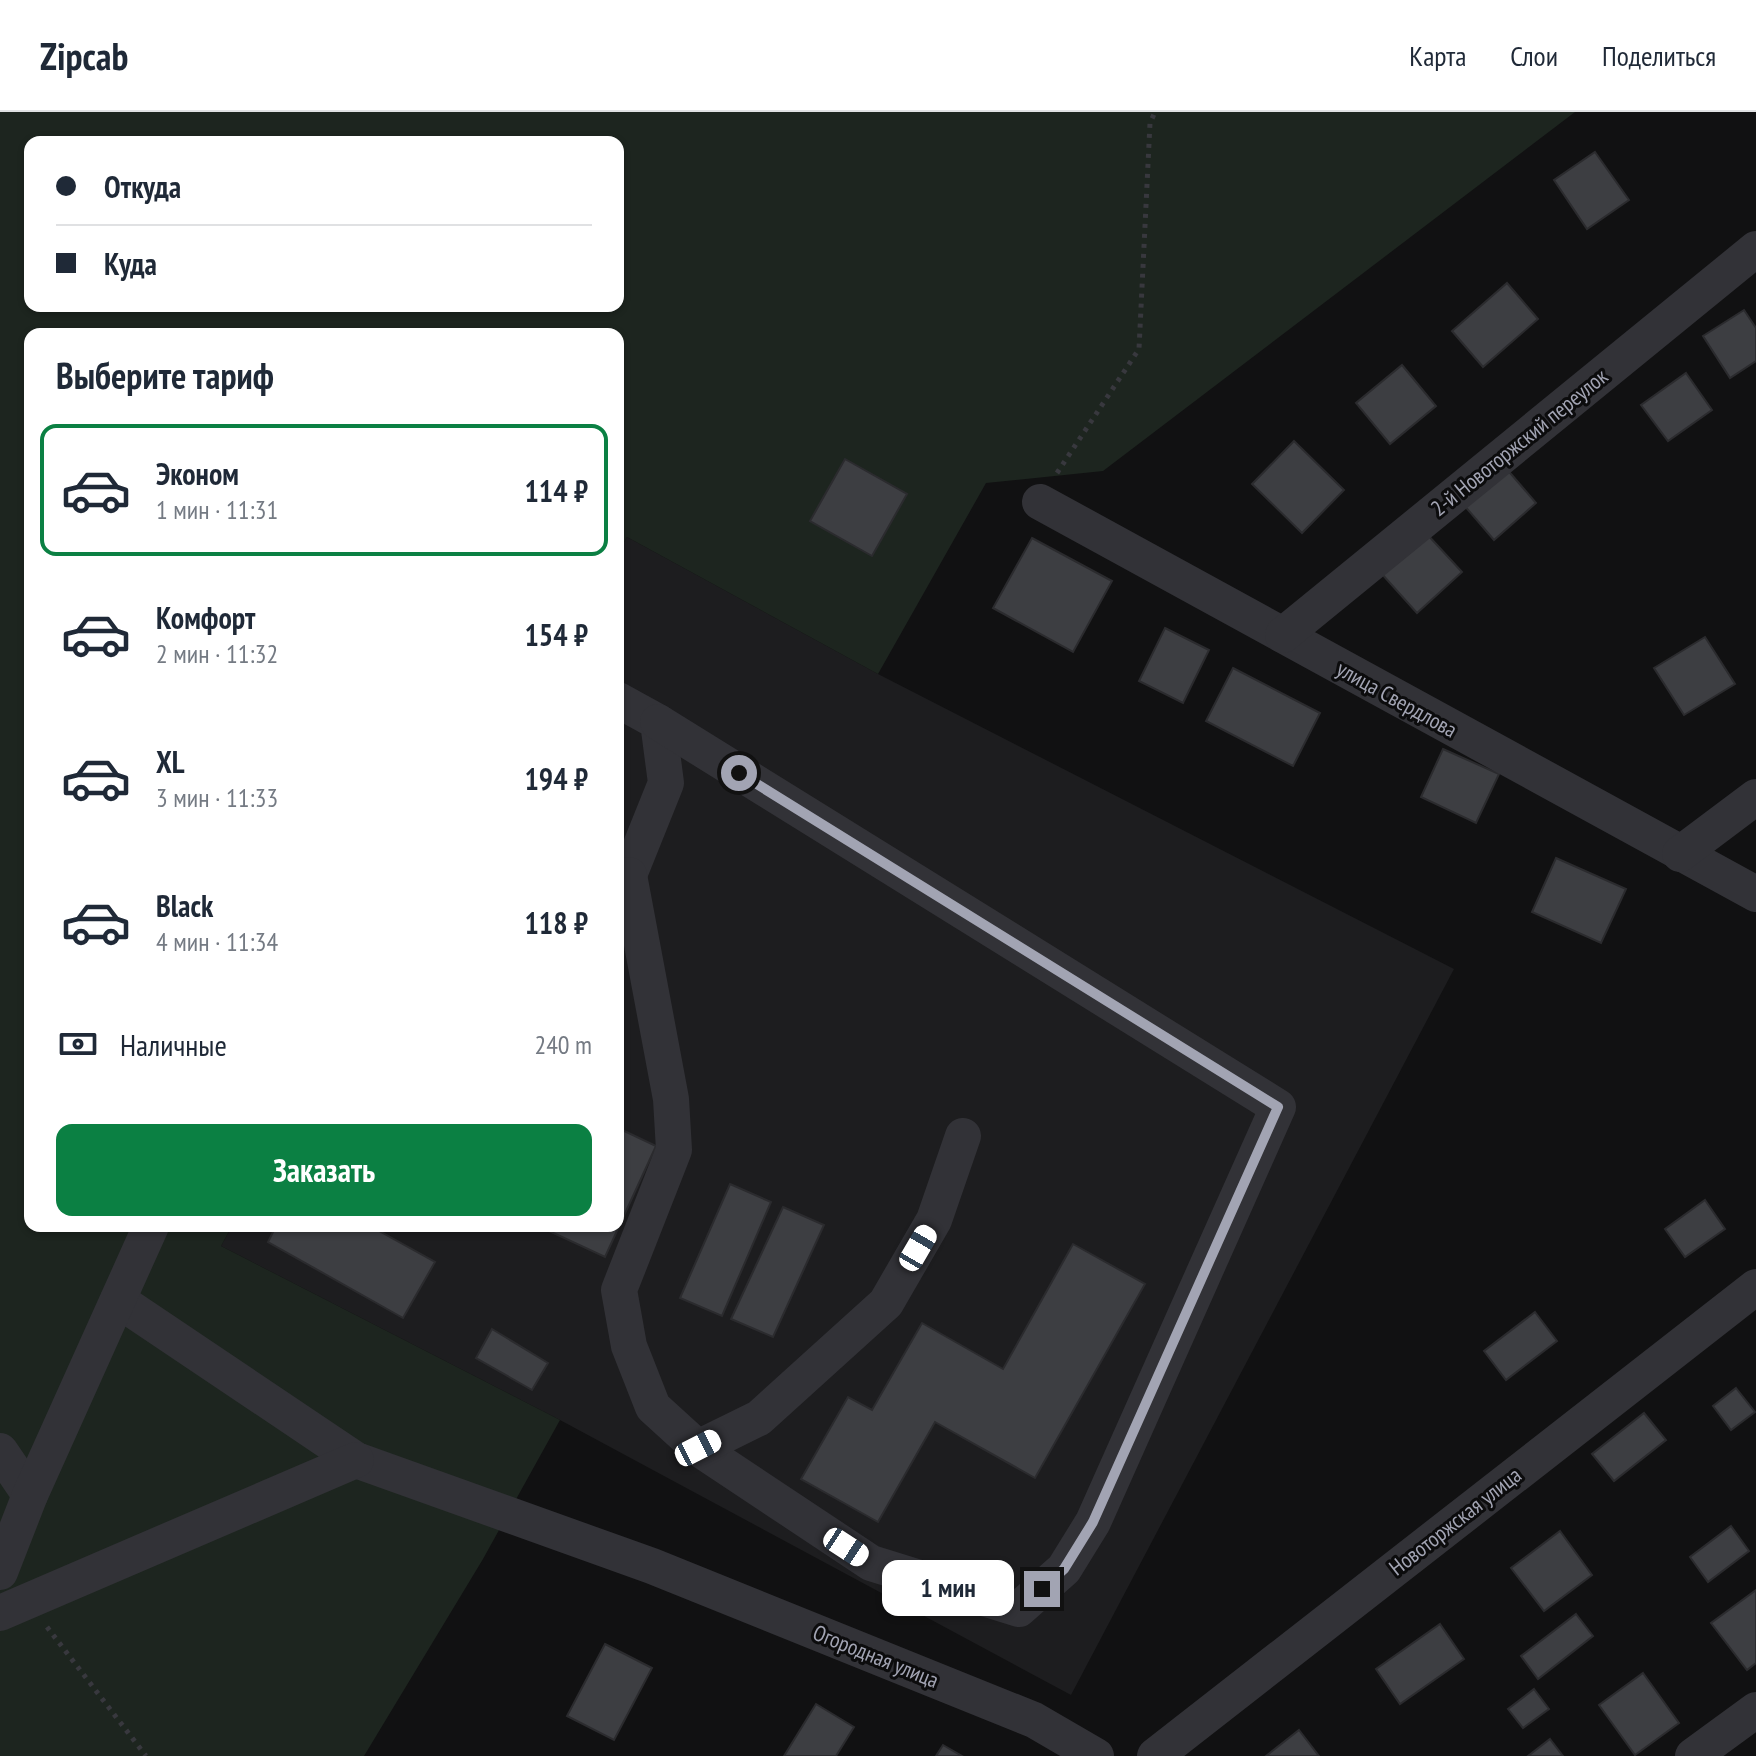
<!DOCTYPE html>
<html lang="ru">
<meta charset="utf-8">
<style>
body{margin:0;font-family:"PT Sans Narrow",sans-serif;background:#f2f2f3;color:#1f2937;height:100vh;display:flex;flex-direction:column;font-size:30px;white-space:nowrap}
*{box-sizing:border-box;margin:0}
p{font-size:26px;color:#747a83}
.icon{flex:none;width:44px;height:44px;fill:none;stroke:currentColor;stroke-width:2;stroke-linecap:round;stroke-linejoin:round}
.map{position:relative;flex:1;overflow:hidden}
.details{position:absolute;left:24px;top:216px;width:600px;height:904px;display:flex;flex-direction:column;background:#fff;border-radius:16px;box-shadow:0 2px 6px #0004}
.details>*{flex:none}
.hud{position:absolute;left:24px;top:24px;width:600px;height:176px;border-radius:16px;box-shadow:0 2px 6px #0004;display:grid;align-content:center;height:176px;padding:0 32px;background:#fff}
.end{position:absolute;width:36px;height:36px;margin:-18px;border:10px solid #a2a4b3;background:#111;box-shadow:0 0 0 4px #111}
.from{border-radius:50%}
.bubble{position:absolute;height:56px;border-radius:16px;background:#fff;box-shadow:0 2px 6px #0004;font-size:26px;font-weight:700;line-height:56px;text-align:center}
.car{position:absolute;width:24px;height:48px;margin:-24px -12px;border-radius:10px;box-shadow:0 0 6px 2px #0007;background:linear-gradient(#fff 24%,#345 0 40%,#fff 0 76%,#345 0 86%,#fff 0)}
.hud b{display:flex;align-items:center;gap:28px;height:76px;font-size:30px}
.hud b+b{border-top:2px solid #e0e1e3}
.hud i{width:20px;height:20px;background:#1f2937}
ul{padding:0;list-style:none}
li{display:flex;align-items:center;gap:24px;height:132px;margin:0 16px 12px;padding:0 16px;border:4px solid transparent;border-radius:16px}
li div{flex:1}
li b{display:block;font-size:30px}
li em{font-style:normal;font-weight:700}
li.active{border-color:#0b8043}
li>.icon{width:72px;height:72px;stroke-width:1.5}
h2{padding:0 32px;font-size:36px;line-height:96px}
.pay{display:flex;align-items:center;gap:20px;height:88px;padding:0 32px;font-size:30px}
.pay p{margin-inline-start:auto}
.action{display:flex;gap:16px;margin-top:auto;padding:16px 32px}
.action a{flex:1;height:92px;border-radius:16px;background:#0b8043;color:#fff;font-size:32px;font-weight:700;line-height:92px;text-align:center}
header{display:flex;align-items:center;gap:48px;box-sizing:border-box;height:112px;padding:0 40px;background:#fff;border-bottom:2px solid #e0e1e3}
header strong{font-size:38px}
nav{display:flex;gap:44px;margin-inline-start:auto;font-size:28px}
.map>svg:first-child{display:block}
.built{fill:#1d1d1f}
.green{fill:#1d251f;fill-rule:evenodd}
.building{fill:#3d3e42;stroke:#2b2b2e;stroke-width:2}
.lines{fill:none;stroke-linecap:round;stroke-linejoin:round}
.path{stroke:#38383e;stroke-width:5;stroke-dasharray:4 6;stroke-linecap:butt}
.minor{stroke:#323237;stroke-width:36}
.route{stroke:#a2a4b3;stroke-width:10}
.labels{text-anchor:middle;stroke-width:6;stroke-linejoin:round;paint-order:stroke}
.street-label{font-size:22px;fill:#a2a4b3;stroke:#0c0c0d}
</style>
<header>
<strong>Zipcab</strong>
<nav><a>Карта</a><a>Слои</a><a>Поделиться</a></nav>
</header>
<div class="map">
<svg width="1756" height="1644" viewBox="0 0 1756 1644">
<rect width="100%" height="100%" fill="#111112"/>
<path class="built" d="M627 425 878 562 1454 857 1071 1583 560 1308 221 1134 232 1114H618V440Z"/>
<path class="green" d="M0 0H1575L1103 359 986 371 878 562 627 425 618 440V222H30V1114H232L221 1134 560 1308 483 1447 364 1644H0ZM30 30H618V194H30Z"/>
<g class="building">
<path d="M1595 40 1629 88 1587 117 1554 68Z"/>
<path d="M1507 171 1538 207 1483 255 1452 219Z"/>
<path d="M1744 198 1756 216V249L1730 266 1703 224Z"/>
<path d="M1402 253 1436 294 1390 332 1356 291Z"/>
<path d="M1686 261 1712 298 1668 329 1641 293Z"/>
<path d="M1294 329 1344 378 1302 421 1252 372Z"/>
<path d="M845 347 907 382 872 444 810 409Z"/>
<path d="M1505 355 1536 391 1494 428 1463 392Z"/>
<path d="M1425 420 1462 460 1417 501 1381 461Z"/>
<path d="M1032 426 1112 469 1073 540 993 496Z"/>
<path d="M1165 516 1209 538 1183 591 1139 569Z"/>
<path d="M1705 525 1735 572 1684 603 1654 556Z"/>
<path d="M1233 556 1320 601 1293 654 1206 609Z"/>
<path d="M1443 637 1499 662 1476 711 1421 685Z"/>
<path d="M1556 746 1626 777 1601 831 1532 800Z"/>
<path d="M618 1016 656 1034 605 1145 547 1118 549 1114H618Z"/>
<path d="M730 1072 771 1090 722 1204 680 1186Z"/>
<path d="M1705 1088 1725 1117 1685 1145 1665 1117Z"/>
<path d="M783 1095 824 1113 773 1225 731 1207Z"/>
<path d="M276 1114H370L435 1150 403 1206 268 1130Z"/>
<path d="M1073 1132 1145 1172 1035 1366 935 1310 878 1410 801 1367 848 1285 872 1298 922 1211 1003 1257Z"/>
<path d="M1535 1200 1557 1229 1506 1268 1484 1239Z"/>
<path d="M492 1217 548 1251 532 1278 476 1246Z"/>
<path d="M1736 1276 1755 1300 1731 1318 1713 1294Z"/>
<path d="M1644 1301 1666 1328 1614 1369 1592 1342Z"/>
<path d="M1731 1414 1749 1439 1708 1470 1690 1445Z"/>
<path d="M1560 1419 1592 1463 1544 1499 1511 1456Z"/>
<path d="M1756 1478V1551L1747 1558 1711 1511Z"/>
<path d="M1576 1502 1593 1524 1538 1567 1521 1544Z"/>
<path d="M1440 1512 1464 1547 1400 1592 1376 1557Z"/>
<path d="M605 1532 652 1556 614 1628 567 1604Z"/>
<path d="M1643 1561 1679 1611 1635 1643 1599 1593Z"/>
<path d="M1534 1577 1549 1597 1523 1616 1508 1597Z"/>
<path d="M816 1592 854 1615 836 1644H784Z"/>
<path d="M1299 1618 1319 1644H1266Z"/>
<path d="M1550 1627 1563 1644H1528Z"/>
<path d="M943 1633 962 1644H936Z"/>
</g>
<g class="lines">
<g class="path">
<path d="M1057 361 1139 237 1150 11 1155 0"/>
<path d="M47 1515 146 1644"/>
</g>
<g class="minor">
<path d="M1040 390 1756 782"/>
<path d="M1283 523 1756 137"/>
<path d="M618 588 658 610 666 671 629 763 618 780"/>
<path d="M658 610 1278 995 1093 1410 1064 1457 1019 1497 871 1451 698 1336"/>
<path d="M1680 742 1756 685"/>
<path d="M629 763 671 987 674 1038 619 1178 629 1234 653 1295 698 1336 759 1306 886 1191 934 1108 963 1024"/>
<path d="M118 1188 356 1348 652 1454 1034 1608 1096 1644"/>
<path d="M0 1339 30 1383"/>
<path d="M0 1460 30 1383 151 1114"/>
<path d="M0 1501 356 1348"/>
<path d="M1155 1644 1756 1175"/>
<path d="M1693 1644 1756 1598"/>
</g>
</g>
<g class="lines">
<path class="route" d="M739 661 1278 995 1093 1410 1064 1457 1042 1477"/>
</g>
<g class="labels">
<g class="street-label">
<text transform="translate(1519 330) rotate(-39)" y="8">2-й Новоторжский переулок</text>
<text transform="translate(1397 587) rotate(29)" y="8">улица Свердлова</text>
<text transform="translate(1455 1409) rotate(-38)" y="8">Новоторжская улица</text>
<text transform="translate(876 1544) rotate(22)" y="8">Огородная улица</text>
</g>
</g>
</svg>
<i class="end from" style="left:739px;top:661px"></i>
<i class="end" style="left:1042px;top:1477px"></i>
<div class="bubble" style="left:882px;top:1448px;width:132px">1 мин</div>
<i class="car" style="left:918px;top:1136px;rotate:30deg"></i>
<i class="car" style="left:698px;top:1336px;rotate:63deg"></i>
<i class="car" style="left:846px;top:1435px;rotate:123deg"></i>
<div class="hud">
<b><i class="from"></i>Откуда</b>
<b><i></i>Куда</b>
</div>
<section class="details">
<h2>Выберите тариф</h2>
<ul>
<li class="active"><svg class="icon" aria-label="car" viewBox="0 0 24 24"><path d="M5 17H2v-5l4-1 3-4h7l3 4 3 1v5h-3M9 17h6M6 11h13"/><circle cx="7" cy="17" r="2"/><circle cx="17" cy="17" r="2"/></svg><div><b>Эконом</b><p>1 мин · 11:31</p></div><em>114 ₽</em></li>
<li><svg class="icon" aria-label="car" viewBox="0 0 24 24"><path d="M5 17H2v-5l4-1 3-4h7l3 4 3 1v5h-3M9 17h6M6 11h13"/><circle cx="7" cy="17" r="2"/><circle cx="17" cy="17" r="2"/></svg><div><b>Комфорт</b><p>2 мин · 11:32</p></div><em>154 ₽</em></li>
<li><svg class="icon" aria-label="car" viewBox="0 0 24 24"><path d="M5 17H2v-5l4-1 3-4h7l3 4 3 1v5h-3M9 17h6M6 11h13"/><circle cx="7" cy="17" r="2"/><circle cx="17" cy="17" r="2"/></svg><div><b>XL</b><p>3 мин · 11:33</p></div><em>194 ₽</em></li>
<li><svg class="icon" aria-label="car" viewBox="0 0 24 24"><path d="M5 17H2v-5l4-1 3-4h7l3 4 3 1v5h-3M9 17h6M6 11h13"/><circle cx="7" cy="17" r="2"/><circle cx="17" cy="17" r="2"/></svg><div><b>Black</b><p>4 мин · 11:34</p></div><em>118 ₽</em></li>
</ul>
<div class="pay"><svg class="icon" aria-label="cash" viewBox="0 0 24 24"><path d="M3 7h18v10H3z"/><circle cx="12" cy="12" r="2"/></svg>Наличные<p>240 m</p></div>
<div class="action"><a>Заказать</a></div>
</section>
</div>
